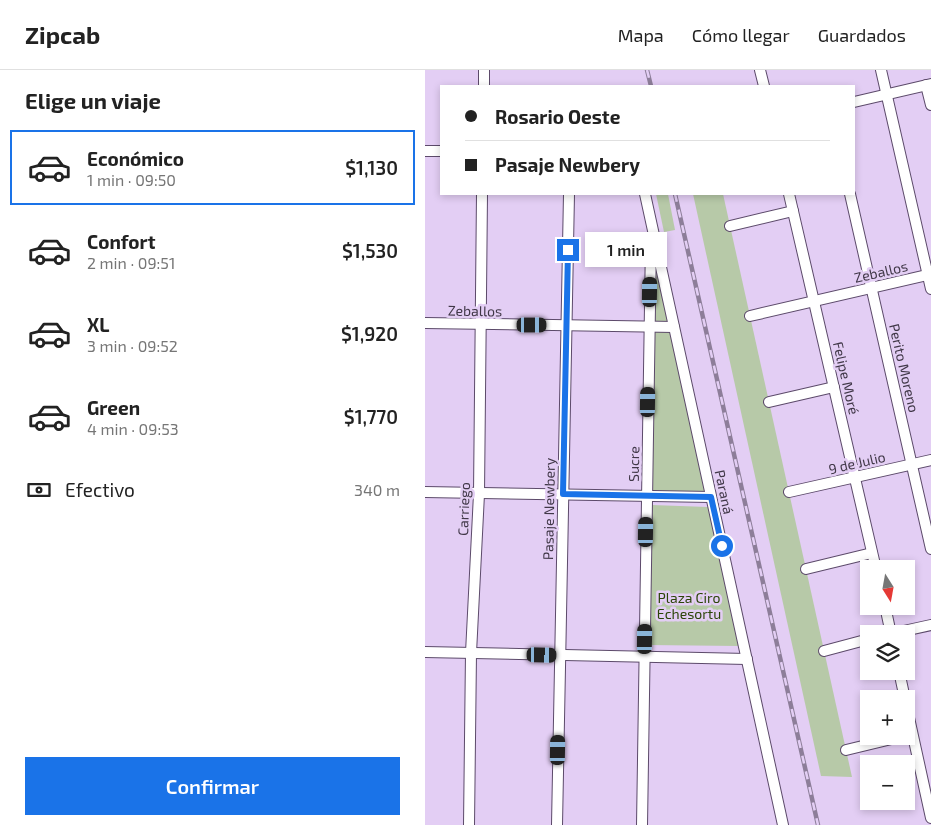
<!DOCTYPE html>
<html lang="es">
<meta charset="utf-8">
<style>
body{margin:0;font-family:"Exo 2",sans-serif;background:#f2f2f2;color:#222;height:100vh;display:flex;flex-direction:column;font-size:19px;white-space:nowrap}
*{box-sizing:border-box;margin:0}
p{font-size:16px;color:#767676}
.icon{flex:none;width:28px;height:28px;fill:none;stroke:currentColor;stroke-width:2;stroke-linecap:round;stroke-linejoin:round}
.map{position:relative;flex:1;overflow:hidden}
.side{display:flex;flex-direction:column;background:#fff;width:425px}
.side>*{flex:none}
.banner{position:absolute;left:15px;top:15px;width:415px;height:110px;border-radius:0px;box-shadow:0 2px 8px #0003;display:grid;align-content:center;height:110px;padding:0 25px;background:#fff}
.needle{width:32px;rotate:169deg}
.controls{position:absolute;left:435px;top:490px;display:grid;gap:10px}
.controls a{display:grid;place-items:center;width:55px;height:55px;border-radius:0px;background:#fff;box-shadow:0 2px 8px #0003;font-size:25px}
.end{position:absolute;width:22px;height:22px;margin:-11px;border:6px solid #1a73e8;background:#fff;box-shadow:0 0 0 2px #fff}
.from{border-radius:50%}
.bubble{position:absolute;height:35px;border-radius:0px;background:#fff;box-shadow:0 2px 8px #0003;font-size:16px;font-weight:600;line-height:35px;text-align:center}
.car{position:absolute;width:15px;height:30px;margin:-15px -8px;border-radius:6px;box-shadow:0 0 4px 1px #0007;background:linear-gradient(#222 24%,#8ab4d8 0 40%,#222 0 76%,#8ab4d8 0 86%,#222 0)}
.banner b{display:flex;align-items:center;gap:18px;height:48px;font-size:19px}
.banner b+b{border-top:1px solid #e0e0e0}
.banner i{width:12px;height:12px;background:#222}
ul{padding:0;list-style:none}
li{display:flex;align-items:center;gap:15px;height:75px;margin:0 10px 8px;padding:0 15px;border:2px solid transparent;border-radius:0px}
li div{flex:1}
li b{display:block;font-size:19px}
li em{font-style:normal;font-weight:600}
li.on{border-color:#1a73e8}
li>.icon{width:45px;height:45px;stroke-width:1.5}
h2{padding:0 25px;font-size:22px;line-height:60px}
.pay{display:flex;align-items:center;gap:12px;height:55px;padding:0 25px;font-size:19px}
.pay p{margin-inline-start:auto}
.primary-button{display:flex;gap:10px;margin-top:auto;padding:10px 25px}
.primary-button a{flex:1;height:58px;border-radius:0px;background:#1a73e8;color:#fff;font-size:20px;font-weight:600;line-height:58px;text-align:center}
header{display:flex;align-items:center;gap:30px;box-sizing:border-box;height:70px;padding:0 25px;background:#fff;border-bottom:1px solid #e0e0e0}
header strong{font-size:24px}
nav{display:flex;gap:28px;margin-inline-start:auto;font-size:18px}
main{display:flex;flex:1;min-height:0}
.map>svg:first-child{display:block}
.green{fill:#b7c9a8}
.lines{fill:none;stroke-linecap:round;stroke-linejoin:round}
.minor-casing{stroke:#5c4a6a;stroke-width:12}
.minor{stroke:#fff;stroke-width:10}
.rail-casing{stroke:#8d7e99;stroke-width:4.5}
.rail{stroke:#e3cef4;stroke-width:2.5;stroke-dasharray:8;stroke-linecap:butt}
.route{stroke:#1a73e8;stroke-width:6}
.labels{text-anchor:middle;stroke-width:5;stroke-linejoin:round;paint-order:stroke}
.street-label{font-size:14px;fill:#413848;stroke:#e3cef4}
.park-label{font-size:14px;fill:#2b4508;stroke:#e3cef4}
</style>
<header>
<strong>Zipcab</strong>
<nav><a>Mapa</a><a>Cómo llegar</a><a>Guardados</a></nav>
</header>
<main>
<section class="side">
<h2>Elige un viaje</h2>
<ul>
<li class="on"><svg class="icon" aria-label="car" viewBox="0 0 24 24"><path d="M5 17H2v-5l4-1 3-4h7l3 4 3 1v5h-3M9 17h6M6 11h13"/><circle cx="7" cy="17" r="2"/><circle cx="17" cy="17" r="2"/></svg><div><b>Económico</b><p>1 min · 09:50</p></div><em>$1,130</em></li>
<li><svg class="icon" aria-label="car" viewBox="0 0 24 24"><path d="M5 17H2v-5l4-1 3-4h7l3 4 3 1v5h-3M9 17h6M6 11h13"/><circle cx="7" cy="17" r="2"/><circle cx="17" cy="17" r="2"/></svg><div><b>Confort</b><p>2 min · 09:51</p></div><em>$1,530</em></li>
<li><svg class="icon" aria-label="car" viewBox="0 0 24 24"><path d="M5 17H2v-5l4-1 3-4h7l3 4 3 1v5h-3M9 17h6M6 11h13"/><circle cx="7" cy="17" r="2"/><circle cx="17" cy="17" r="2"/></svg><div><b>XL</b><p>3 min · 09:52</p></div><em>$1,920</em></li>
<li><svg class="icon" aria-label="car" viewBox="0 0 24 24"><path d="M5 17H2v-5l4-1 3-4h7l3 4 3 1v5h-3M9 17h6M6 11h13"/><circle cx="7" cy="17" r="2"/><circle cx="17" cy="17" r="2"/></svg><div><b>Green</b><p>4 min · 09:53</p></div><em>$1,770</em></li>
</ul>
<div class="pay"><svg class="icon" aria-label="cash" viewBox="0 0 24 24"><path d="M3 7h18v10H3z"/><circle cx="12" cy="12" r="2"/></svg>Efectivo<p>340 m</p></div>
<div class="primary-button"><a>Confirmar</a></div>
</section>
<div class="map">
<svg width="506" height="755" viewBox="0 0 506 755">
<rect width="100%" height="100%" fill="#e3cef4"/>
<g class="green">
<path d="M231 124H243L250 160 239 162Z"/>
<path d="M268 124H298L427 707 396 706Z"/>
<path d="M229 178 245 253H228Z"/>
<path d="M226 261H248L282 422H225Z"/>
<path d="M227 435 283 437 314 576 222 575Z"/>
</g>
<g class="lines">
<defs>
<g id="minor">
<path d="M335 0 339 16"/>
<path d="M456 0 506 219"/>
<path d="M501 15 506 35"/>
<path d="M59 16V0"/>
<path d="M429 32 506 14"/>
<path d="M0 81H16"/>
<path d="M220 124 358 755"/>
<path d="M364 124 451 499"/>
<path d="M425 124 506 479"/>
<path d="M305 156 368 141"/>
<path d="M325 246 506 204"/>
<path d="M0 253 249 257"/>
<path d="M344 332 409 317"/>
<path d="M0 422 286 427"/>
<path d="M364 422 506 390"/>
<path d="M381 499 447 483"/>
<path d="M460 536 466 564"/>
<path d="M465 564 506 555"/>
<path d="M399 581 444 569"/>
<path d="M0 582 322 589"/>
<path d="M474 601 480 629"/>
<path d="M481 634 506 748"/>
<path d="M421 680 479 666"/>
<path d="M44 755 46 583 54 424 57 124"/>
<path d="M132 755 144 124"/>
<path d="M217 755 226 171"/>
</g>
</defs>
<use href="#minor" class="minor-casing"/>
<use href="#minor" class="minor"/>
<defs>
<g id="rail">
<path d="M222 0 226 16"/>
<path d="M250 124 393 755"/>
</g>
</defs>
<use href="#rail" class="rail-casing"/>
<use href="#rail" class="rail"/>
</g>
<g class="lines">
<path class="route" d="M143 180 138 424 286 427 297 476"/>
</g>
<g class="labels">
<g class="street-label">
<text transform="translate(456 202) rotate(-13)" y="5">Zeballos</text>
<text transform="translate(50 241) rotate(1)" y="5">Zeballos</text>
<text transform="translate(479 298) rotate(77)" y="5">Perito Moreno</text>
<text transform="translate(421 308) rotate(77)" y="5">Felipe Moré</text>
<text transform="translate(432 393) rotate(-13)" y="5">9 de Julio</text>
<text transform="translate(209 394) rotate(-89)" y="5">Sucre</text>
<text transform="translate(299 422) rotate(78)" y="5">Paraná</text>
<text transform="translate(39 439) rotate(-88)" y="5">Carriego</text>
<text transform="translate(124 439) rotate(-89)" y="5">Pasaje Newbery</text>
</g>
<g class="park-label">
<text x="264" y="533">Plaza Ciro<tspan x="264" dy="16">Echesortu</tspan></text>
</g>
</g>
</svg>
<div class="controls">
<a><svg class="needle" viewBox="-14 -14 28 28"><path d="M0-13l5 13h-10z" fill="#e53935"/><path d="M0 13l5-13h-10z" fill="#767676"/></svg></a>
<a><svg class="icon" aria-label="layers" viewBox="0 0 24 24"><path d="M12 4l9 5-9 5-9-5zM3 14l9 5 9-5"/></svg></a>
<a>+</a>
<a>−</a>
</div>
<i class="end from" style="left:297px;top:476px"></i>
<i class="end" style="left:143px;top:180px"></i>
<div class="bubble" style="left:160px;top:162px;width:82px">1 min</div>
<i class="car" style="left:225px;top:222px;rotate:1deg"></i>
<i class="car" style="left:107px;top:255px;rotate:90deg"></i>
<i class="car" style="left:223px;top:332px;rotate:1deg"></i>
<i class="car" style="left:221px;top:462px;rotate:1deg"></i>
<i class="car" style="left:220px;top:569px;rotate:1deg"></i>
<i class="car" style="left:117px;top:585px;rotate:91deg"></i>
<i class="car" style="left:133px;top:680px;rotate:1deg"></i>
<div class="banner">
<b><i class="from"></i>Rosario Oeste</b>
<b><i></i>Pasaje Newbery</b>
</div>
</div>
</main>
